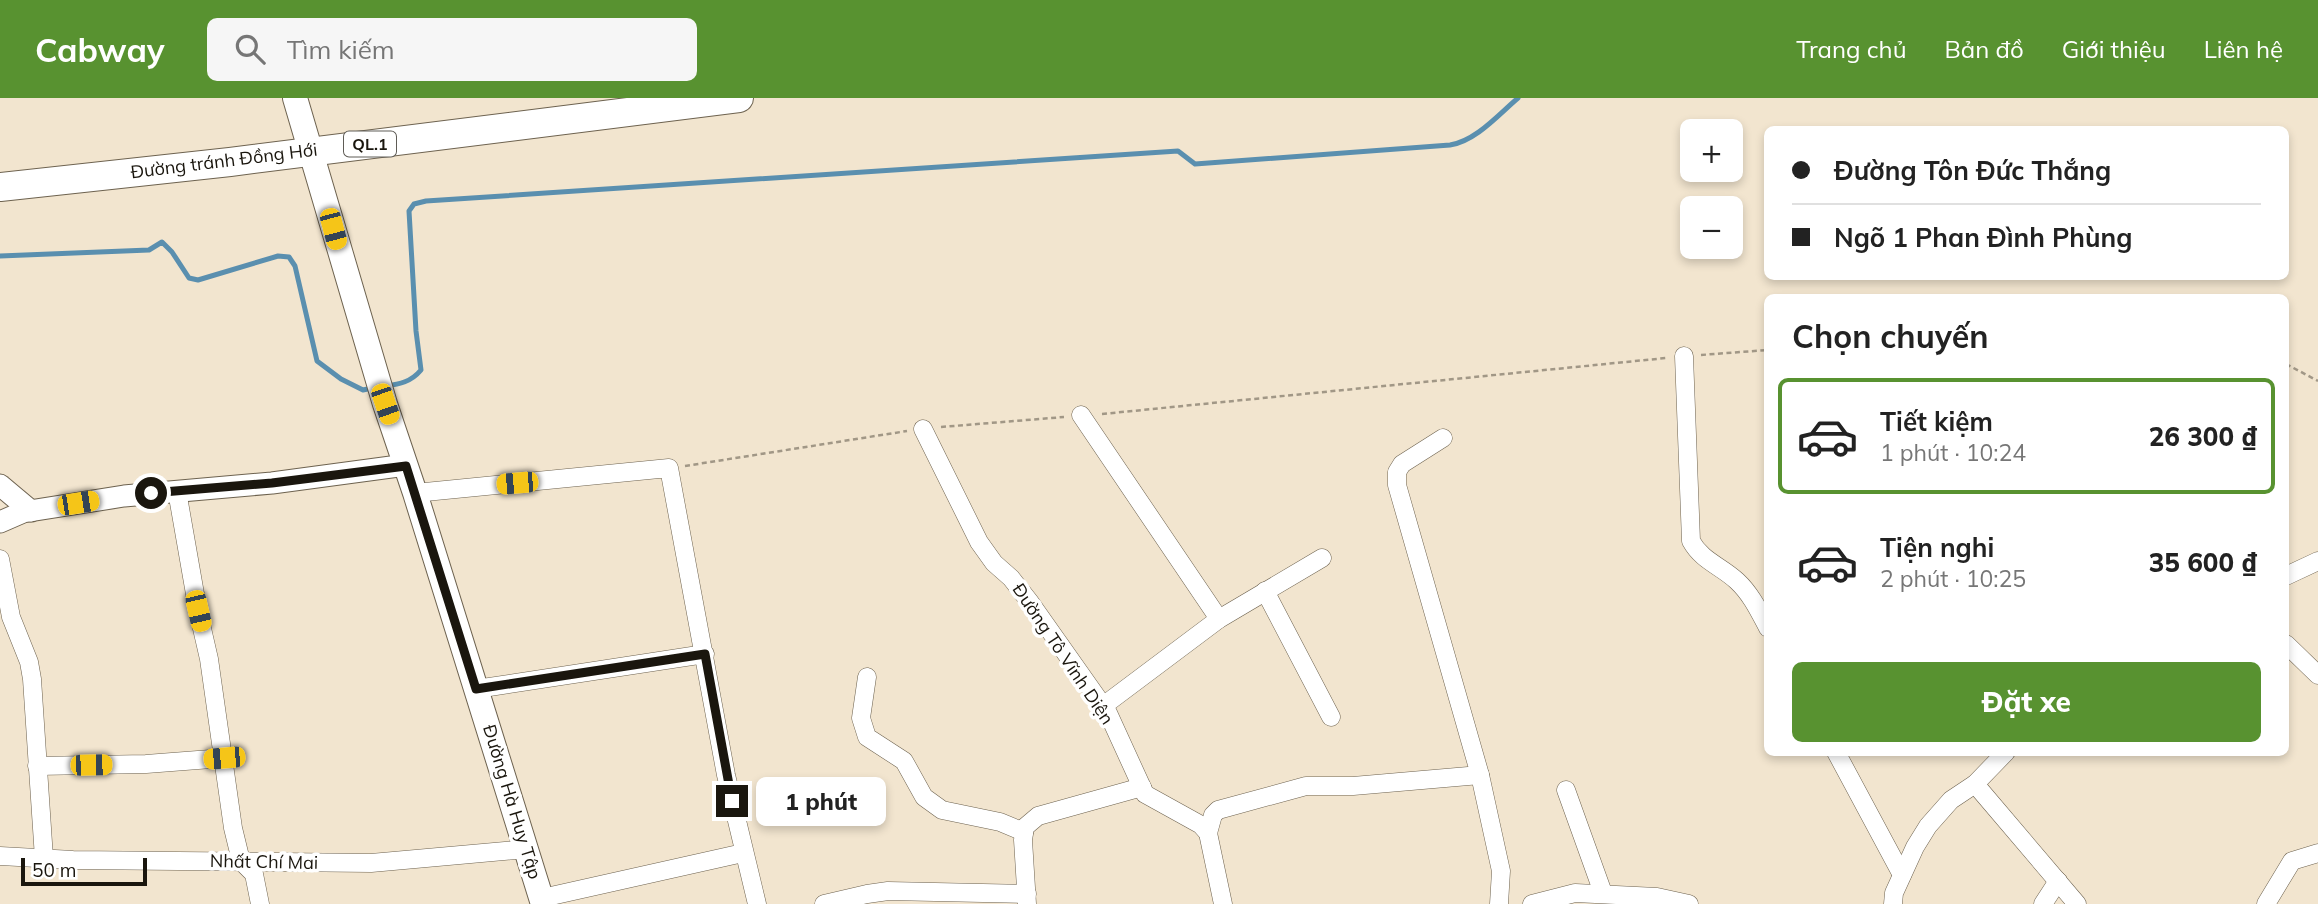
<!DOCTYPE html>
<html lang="vi">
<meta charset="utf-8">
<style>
body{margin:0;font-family:Mulish,sans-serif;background:#f6f6f6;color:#222;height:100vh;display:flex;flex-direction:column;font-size:26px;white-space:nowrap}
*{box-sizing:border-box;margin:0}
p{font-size:23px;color:#767676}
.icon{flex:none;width:38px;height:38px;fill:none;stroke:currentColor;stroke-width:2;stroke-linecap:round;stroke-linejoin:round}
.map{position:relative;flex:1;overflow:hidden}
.details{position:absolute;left:1764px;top:196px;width:525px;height:462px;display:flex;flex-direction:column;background:#fff;border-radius:10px;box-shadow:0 4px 10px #0003}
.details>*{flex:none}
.guide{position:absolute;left:1764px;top:28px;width:525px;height:154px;border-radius:10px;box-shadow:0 4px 10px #0003;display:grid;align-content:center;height:154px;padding:0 28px;background:#fff}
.tools{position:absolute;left:1680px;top:21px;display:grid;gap:14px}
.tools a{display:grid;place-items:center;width:63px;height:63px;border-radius:10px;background:#fff;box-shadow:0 4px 10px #0003;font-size:35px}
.scale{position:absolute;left:21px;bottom:18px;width:126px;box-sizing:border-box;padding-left:7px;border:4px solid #1a160e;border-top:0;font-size:19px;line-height:24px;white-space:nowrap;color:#1a160e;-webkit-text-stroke:5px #fff;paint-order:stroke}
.end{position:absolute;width:32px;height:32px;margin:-16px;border:9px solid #1a160e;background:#fff;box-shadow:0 0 0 4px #fff}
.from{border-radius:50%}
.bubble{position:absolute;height:49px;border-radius:10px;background:#fff;box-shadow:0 4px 10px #0003;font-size:23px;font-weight:800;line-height:49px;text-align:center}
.car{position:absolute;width:21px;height:42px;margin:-21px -10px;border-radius:9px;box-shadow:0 0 5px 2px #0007;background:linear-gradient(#f5c518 24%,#345 0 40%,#f5c518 0 76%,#345 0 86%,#f5c518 0)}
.guide b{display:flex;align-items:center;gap:24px;height:66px;font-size:26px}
.guide b+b{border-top:2px solid #e0e0e0}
.guide i{width:18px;height:18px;background:#222}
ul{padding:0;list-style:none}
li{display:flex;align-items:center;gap:21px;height:116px;margin:0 14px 10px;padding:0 14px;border:4px solid transparent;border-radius:10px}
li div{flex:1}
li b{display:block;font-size:26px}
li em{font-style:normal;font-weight:800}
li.on{border-color:#589230}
li>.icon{width:63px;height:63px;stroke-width:1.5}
h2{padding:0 28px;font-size:32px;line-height:84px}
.cta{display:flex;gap:14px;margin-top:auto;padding:14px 28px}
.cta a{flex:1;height:80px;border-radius:10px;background:#589230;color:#fff;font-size:28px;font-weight:800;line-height:80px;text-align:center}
header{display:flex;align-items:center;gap:42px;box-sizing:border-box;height:98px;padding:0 35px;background:#589230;color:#fff}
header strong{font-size:33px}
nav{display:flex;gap:38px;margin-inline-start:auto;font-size:24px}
.search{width:490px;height:63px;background:#f6f6f6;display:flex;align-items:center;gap:18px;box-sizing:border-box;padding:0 24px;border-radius:10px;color:#767676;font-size:26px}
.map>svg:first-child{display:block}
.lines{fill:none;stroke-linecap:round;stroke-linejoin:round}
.stream{stroke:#5a8faf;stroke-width:5}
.minor-casing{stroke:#6d624f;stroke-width:19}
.tertiary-casing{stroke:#6d624f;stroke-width:23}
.secondary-casing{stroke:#6d624f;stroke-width:26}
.trunk-casing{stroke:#6d624f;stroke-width:30}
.path{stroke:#a19786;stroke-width:2.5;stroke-dasharray:5 3.5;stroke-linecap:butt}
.minor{stroke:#fff;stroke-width:18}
.tertiary{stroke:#fff;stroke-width:21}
.secondary{stroke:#fff;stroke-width:24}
.trunk{stroke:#fff;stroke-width:28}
.route{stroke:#1a160e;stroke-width:9}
.labels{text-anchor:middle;stroke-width:7;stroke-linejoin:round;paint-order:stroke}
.shield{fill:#fff;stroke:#5f5c56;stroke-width:2}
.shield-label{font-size:16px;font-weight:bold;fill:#1a160e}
.street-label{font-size:18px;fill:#1a160e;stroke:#fff}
</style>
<header>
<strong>Cabway</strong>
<div class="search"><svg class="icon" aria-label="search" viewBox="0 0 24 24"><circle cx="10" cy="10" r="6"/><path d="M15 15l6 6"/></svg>Tìm kiếm</div>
<nav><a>Trang chủ</a><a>Bản đồ</a><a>Giới thiệu</a><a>Liên hệ</a></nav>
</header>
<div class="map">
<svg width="2318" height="806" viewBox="0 0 2318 806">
<rect width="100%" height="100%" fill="#f2e5cf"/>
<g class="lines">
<g class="stream">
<path d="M0 158 149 152 162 144 172 154 189 180 198 182 278 158 289 159 295 168 317 263 341 281 363 292 372 290"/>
<path d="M385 288C400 286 411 284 421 272L416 233 409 113 414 106 426 103 1178 53 1195 66 1450 47C1476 43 1499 16 1518 0"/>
</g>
<defs>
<g id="minor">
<path d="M1684 258 1691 443C1702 463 1721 468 1737 483 1751 496 1759 513 1768 530"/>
<path d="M1081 317 1219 521"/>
<path d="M923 331 979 444 994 465 1011 480 1029 503 1108 615 1145 696 1201 727 1208 735 1223 806"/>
<path d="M1443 340 1402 366 1397 374V387L1480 677 1501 773 1499 806"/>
<path d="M177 393 198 513 209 561 233 730 241 763 254 776 260 806"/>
<path d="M415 395 669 370 726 677 757 806"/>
<path d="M0 461 11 519 29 564 32 581 44 760"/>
<path d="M2286 478 2318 463"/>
<path d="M1265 493 1331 619"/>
<path d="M2286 546 2318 577"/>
<path d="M867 579 861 620 867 639 904 663 924 699 942 712 1000 724 1024 734"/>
<path d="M476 591 705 556"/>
<path d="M1103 608 1219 521 1322 460"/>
<path d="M1836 654 1902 777"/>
<path d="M37 668 146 666 224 660"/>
<path d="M1975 686 2077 806"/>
<path d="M1566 692 1603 795"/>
<path d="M1208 735 1213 717 1218 712 1306 688H1353L1480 677"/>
<path d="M0 758 73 762 371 765 527 751"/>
<path d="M542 800 743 755"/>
<path d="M824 806 867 796 888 793 1027 796"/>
<path d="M1027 806 1023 742 1025 729 1038 718 1142 689"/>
<path d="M1532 806 1575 795 1657 799 1689 806"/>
<path d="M1893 806 1894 795 1915 749 1928 728 1951 702 1975 686 2006 654"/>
<path d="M2043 806 2058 783"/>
<path d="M2266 806 2292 763 2318 755"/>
</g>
<g id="tertiary">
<path d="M0 387 31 413"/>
<path d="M0 424 23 414 124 398 272 385 406 367"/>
</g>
<path id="secondary" d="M295 0 385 306 415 395 543 806"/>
<path id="trunk" d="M0 89 230 64 739 0"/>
</defs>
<use href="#minor" class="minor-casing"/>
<use href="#tertiary" class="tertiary-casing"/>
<use href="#secondary" class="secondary-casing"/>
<use href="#trunk" class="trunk-casing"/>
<g class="path">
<path d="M1701 257 1768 252"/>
<path d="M2286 266 2318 283"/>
<path d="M1102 316 1666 260"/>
<path d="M941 329 1064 319"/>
<path d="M685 368 907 333"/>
</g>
<use href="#minor" class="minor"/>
<use href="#tertiary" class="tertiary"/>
<use href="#secondary" class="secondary"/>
<use href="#trunk" class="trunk"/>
</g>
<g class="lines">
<path class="route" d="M151 395 272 385 406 368 476 591 705 556 732 703"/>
</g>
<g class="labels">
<rect class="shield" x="344" y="33.5" width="52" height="25" rx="5"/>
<g class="shield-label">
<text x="370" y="52">QL.1</text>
</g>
<g class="street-label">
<text transform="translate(224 63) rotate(-7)" y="6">Đường tránh Đồng Hới</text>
<text transform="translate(1063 556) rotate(56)" y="6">Đường Tô Vĩnh Diện</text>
<text transform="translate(512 704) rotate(73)" y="6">Đường Hà Huy Tập</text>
<text transform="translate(264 764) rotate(1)" y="6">Nhất Chí Mai</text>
</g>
</g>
</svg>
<div class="tools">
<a>+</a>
<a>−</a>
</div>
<div class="scale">50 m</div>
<i class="end from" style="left:151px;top:395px"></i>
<i class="end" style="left:732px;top:703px"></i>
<div class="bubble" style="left:756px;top:679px;width:130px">1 phút</div>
<i class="car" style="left:333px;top:131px;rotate:165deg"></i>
<i class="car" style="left:385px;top:306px;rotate:161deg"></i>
<i class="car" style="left:517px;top:385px;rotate:265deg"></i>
<i class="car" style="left:78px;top:405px;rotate:81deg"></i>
<i class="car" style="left:198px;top:513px;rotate:167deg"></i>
<i class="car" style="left:224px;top:660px;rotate:265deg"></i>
<i class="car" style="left:91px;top:667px;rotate:89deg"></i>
<div class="guide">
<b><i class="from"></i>Đường Tôn Đức Thắng</b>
<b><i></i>Ngõ 1 Phan Đình Phùng</b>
</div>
<section class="details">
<h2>Chọn chuyến</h2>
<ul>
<li class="on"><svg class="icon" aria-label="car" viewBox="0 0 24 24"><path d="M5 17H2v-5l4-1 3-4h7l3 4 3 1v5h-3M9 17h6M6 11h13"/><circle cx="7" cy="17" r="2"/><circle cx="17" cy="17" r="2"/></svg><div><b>Tiết kiệm</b><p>1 phút · 10:24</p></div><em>26 300 ₫</em></li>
<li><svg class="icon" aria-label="car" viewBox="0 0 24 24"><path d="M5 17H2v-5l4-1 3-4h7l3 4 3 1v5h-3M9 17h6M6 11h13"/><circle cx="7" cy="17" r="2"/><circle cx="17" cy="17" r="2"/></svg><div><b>Tiện nghi</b><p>2 phút · 10:25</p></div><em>35 600 ₫</em></li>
</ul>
<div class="cta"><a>Đặt xe</a></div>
</section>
</div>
